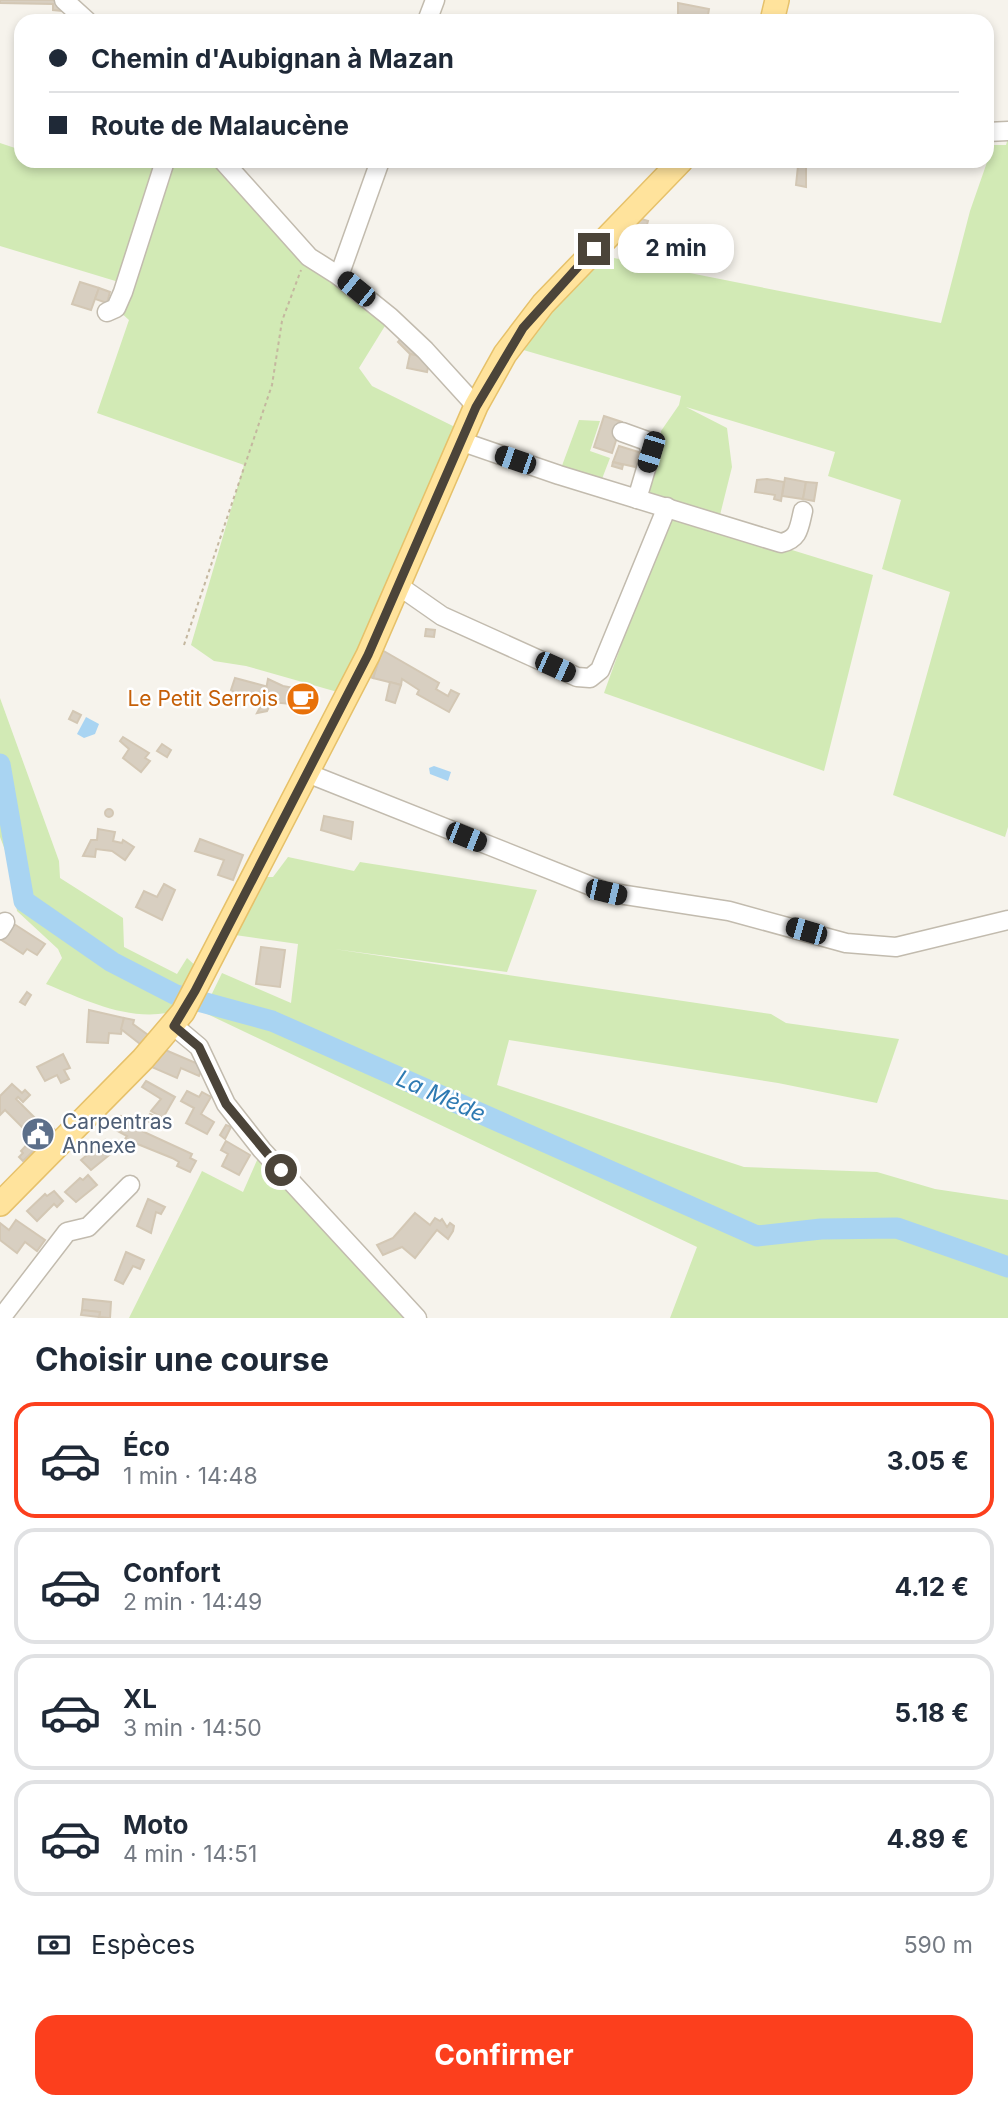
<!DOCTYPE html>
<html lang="fr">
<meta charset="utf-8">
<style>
body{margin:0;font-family:Inter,sans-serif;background:#f2f2f3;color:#1f2937;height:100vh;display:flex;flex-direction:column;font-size:26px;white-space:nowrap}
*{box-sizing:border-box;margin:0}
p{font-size:23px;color:#747a83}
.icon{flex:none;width:38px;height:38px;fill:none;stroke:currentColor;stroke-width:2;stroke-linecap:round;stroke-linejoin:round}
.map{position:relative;height:1318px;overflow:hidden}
.drawer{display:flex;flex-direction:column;background:#fff;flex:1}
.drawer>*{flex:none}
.top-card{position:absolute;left:14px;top:14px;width:980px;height:154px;border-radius:21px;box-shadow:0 4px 10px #0003;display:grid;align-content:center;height:154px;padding:0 35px;background:#fff}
.end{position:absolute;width:32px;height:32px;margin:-16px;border:9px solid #4b4439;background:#fff;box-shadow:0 0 0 4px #fff}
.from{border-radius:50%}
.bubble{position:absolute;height:49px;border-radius:21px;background:#fff;box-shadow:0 4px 10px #0003;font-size:23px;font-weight:700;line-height:49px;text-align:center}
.car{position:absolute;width:21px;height:42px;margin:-21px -10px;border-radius:9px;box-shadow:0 0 5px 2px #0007;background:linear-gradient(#222 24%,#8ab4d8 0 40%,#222 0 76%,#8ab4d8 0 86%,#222 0)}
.top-card b{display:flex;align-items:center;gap:24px;height:66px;font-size:26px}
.top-card b+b{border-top:2px solid #e0e1e3}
.top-card i{width:18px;height:18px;background:#1f2937}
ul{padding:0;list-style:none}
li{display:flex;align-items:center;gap:21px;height:116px;margin:0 14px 10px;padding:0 21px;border:4px solid #e0e1e3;border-radius:21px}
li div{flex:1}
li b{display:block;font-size:26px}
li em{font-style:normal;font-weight:700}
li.selected{border-color:#fc3f1d}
li>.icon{width:63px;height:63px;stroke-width:1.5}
h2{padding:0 35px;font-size:32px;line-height:84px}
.pay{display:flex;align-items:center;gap:18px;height:77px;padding:0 35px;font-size:26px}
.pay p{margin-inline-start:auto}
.button{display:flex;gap:14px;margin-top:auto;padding:14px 35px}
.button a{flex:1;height:80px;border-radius:21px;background:#fc3f1d;color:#fff;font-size:28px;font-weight:700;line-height:80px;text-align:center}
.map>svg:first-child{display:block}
.green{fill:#d2eab5}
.water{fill:#a9d4f2}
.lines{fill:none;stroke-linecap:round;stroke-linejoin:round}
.river{stroke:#a9d4f2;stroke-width:21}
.building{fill:#d8cfc1;stroke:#d3c7b4;stroke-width:2}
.minor-casing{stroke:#c2bbae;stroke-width:21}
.major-casing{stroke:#e6c16a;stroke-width:26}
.path{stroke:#c4b79f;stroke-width:2;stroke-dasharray:3.5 3.5;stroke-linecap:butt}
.minor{stroke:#fff;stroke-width:18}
.major{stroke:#ffe39c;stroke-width:23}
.route{stroke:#4b4439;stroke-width:9}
.labels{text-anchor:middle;stroke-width:5;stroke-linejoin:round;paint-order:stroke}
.food-label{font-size:21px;fill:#c56008;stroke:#fff;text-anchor:end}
.service-label{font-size:21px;fill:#4e5e75;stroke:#fff;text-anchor:start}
.water-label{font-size:23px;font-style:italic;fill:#2e7ab2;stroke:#fff}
</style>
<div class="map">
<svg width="1008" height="1318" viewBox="0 0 1008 1318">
<rect width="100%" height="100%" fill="#f6f3ec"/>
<g class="green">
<path d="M1008 138V827L1005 837 893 795 950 592 882 569 901 500 828 476 835 452 686 407 727 428 732 467 719 519 642 497 661 451V431L679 405 681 396 520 349 547 313 604 256 941 323 970 211 993 145H1006Z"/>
<path d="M0 143 21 150V161H161L122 283 0 246Z"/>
<path d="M170 161H218L388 321 359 368 372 386 459 429 341 693 246 666 214 661 191 645 244 465 97 413 129 320 119 311Z"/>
<path d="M579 420 600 421 590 451 610 458 600 484 560 471Z"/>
<path d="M669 512 873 575 824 771 604 693Z"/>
<path d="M0 698 59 861 60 878 123 918 124 947 177 974 187 958 198 968 167 1013C125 1020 85 1000 46 984L62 958 58 949 17 911 10 863 0 837Z"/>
<path d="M288 857 354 871 360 862 537 890 507 972 334 949 771 1014 786 1023 899 1039 877 1103 778 1083 509 1040 497 1085 744 1167 877 1172 935 1189 1008 1200V1318H670L697 1247 203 1012 222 973 291 1003 298 944 235 935 266 877H273Z"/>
<path d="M258 1158 406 1318H129L202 1171 243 1192Z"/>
</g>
<g class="water">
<path d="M86 717 99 724 95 734 84 738 77 734Z"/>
<path d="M434 766 451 772 448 781 430 774 429 768Z"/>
</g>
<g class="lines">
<path class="river" d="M0 764 24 901 112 962 176 995 272 1021 757 1236 821 1229 897 1228 1008 1267"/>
</g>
<g class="building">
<path d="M0 0H54L63 11 53 10V4L0 3Z"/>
<path d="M678 3 709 9 707 21 678 19Z"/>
<path d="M935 161H964L963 165 935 164Z"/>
<path d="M806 164V187L796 185 798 166Z"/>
<path d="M638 218 648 221 646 228 636 225Z"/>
<path d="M80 282 99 288 91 310 72 304Z"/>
<path d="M99 288 110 292 107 303 95 299Z"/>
<path d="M404 335 430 358 410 354 398 342Z"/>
<path d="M410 354 430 358 427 372 407 368Z"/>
<path d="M604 416 622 422 612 453 594 447Z"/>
<path d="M619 446 645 454 640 468 613 462Z"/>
<path d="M613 462 623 465 622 469 612 466Z"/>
<path d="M785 478 806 482 803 499 782 496Z"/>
<path d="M767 479 784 482 781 501 774 499 775 495 755 492 757 480Z"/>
<path d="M806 482 817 483 814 501 803 499Z"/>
<path d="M426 629 435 630 434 637 425 636Z"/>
<path d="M382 650 439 683 436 689 448 696 451 690 459 694 449 712 417 694 419 690 402 679 401 685 373 678Z"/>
<path d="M382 650 373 678 367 676Z"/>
<path d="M235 678 265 686 264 699 245 694 241 696 231 690Z"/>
<path d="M268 679 283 686 315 692 311 706 271 702 267 711 257 713 264 700Z"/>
<path d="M390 682 401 685 395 703 386 700Z"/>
<path d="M73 711 81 715 77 723 69 719Z"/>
<path d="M123 737 149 753 145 758 150 761 141 772 123 758 129 749 120 741Z"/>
<path d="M162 744 171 750 167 757 157 751Z"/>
<circle cx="109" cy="813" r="4"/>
<path d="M324 816 353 822 351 839 321 830Z"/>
<path d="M98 829 115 832 113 841 122 843 123 840 134 847 125 860 112 851 96 849 95 857 83 856 91 840H97Z"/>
<path d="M200 839 243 855 233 880 218 875 224 860 195 851Z"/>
<path d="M164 884 175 890 162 920 136 907 144 891 157 897Z"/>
<path d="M11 922 45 944 37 955 27 949 23 954 0 939Z"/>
<path d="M261 947 285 950 280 987 256 984Z"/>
<path d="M27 992 31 995 25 1005 20 1002Z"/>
<path d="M89 1010 124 1018 121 1034 109 1033 108 1043 87 1042Z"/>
<path d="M124 1018 134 1020 133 1024 148 1035 140 1044 121 1029Z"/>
<path d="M163 1049 203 1066 199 1076 181 1068 177 1078 147 1065 154 1058 158 1060Z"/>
<path d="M63 1054 70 1068 64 1070 69 1079 61 1083 57 1075 45 1081 37 1067Z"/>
<path d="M146 1081 175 1097 163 1118 151 1111 161 1099 142 1087Z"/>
<path d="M12 1084 22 1093 25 1090 30 1095 23 1102 18 1097 16 1099 47 1130 51 1126 55 1130 23 1161 19 1157 23 1153 21 1151 33 1138 5 1110 0 1115V1096Z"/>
<path d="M187 1091 199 1097 202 1092 211 1097 201 1114 214 1122 207 1134 186 1123 194 1108 181 1101Z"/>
<path d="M150 1114 162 1120 158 1127 146 1120Z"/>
<path d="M121 1116 133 1121 131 1126 192 1154 190 1158 196 1161 190 1172 177 1166 179 1162 172 1158 125 1139 127 1136 114 1129Z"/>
<path d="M226 1125 231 1127 225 1139 220 1135Z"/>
<path d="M105 1140 114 1151 91 1170 81 1160Z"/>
<path d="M226 1141 250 1155 239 1175 222 1166 228 1154 221 1150Z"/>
<path d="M88 1175 97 1185 76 1202 65 1192 80 1178 83 1180Z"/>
<path d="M54 1191 63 1201 57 1207 54 1204 37 1221 27 1211 45 1194 47 1196Z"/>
<path d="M148 1199 165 1207 161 1214 156 1212 151 1233 137 1226Z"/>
<path d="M415 1213 430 1225 435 1218 440 1221 442 1219 447 1227 450 1223 454 1226 453 1231 448 1239 437 1230 415 1258 402 1247 383 1255 377 1245 393 1238Z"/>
<path d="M16 1220 45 1240 37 1251 25 1242 17 1253 0 1240V1223L9 1230Z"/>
<path d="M126 1252 144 1260 140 1269 133 1266 123 1284 115 1280Z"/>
<path d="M83 1299 111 1302 110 1318 99 1317 100 1312 82 1310Z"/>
<path d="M82 1310 100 1312 99 1317 81 1315Z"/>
</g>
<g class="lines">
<defs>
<g id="minor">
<path d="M64 0 87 21"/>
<path d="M427 21 435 0"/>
<path d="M987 132 1008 131"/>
<path d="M223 161 309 257 339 276 390 317 425 350 476 406"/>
<path d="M339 276 380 161"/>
<path d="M107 312 116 308 123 292 165 161"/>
<path d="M622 432 647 441 651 452 637 499"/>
<path d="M460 441 559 475 781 543C799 539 799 528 803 511"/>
<path d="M399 586 442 616 577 677 590 678 600 670 667 507"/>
<path d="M307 773 606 892 729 911 846 943 896 947 1008 920"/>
<path d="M0 930 5 922"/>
<path d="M174 1026 199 1047 226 1104 262 1150 417 1318"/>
<path d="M1 1318 67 1232 88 1227 130 1185"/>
</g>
<g id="major">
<path d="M772 21 777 0"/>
<path d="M0 1204 143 1059 183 1012 368 655 476 406 505 354 543 304 681 161"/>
</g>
</defs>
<use href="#minor" class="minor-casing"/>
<use href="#major" class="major-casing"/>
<path class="path" d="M184 645 272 385 282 321 301 270"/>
<use href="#minor" class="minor"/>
<use href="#major" class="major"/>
</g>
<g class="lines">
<path class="route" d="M281 1170 226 1104 199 1047 174 1026 195 991 368 655 476 407 523 328 594 249"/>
</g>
<defs>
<symbol id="cafe-disc" viewBox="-11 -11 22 22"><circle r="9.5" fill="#e8710a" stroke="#fff"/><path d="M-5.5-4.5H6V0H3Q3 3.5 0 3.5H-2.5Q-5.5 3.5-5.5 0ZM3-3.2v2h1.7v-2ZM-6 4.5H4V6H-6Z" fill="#fff"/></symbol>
<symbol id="civic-disc" viewBox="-11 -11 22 22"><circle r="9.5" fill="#5c6f8a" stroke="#fff"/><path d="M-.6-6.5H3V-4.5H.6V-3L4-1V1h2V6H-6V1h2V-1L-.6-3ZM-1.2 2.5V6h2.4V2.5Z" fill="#fff"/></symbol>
</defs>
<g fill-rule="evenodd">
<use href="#cafe-disc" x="284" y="680" width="38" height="38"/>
<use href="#civic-disc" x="19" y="1115" width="38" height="38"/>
</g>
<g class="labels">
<g class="food-label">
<text x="278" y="706">Le Petit Serrois</text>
</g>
<g class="service-label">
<text x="62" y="1129">Carpentras<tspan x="62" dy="24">Annexe</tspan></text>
</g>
<g class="water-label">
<text transform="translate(441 1096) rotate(24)" y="8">La Mède</text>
</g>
</g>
</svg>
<i class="end from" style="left:281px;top:1170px"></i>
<i class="end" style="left:594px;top:249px"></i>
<div class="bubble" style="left:618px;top:224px;width:116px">2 min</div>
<i class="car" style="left:356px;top:289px;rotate:309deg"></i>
<i class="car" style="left:651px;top:452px;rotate:197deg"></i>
<i class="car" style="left:515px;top:460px;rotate:289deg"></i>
<i class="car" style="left:555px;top:667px;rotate:114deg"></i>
<i class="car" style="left:466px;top:837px;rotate:112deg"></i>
<i class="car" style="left:606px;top:892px;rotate:103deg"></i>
<i class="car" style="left:806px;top:931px;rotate:286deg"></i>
<div class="top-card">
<b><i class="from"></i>Chemin d'Aubignan à Mazan</b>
<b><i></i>Route de Malaucène</b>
</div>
</div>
<section class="drawer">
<h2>Choisir une course</h2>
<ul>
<li class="selected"><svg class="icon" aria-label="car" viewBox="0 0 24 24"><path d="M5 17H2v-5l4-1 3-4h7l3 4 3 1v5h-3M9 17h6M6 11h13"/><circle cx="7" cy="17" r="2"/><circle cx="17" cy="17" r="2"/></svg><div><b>Éco</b><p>1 min · 14:48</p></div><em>3.05 €</em></li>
<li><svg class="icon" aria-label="car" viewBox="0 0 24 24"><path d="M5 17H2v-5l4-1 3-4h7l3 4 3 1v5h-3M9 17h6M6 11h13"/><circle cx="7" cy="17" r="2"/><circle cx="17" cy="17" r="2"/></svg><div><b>Confort</b><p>2 min · 14:49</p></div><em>4.12 €</em></li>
<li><svg class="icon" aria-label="car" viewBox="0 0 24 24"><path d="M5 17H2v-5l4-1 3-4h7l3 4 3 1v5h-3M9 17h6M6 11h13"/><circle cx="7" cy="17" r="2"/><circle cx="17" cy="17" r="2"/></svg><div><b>XL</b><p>3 min · 14:50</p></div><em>5.18 €</em></li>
<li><svg class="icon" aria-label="car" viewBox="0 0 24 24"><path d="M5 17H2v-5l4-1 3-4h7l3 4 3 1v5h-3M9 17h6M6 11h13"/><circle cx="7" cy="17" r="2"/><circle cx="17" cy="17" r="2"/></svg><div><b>Moto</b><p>4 min · 14:51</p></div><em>4.89 €</em></li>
</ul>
<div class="pay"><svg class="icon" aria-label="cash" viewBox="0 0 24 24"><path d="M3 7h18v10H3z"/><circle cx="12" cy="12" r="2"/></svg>Espèces<p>590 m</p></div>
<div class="button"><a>Confirmer</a></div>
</section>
